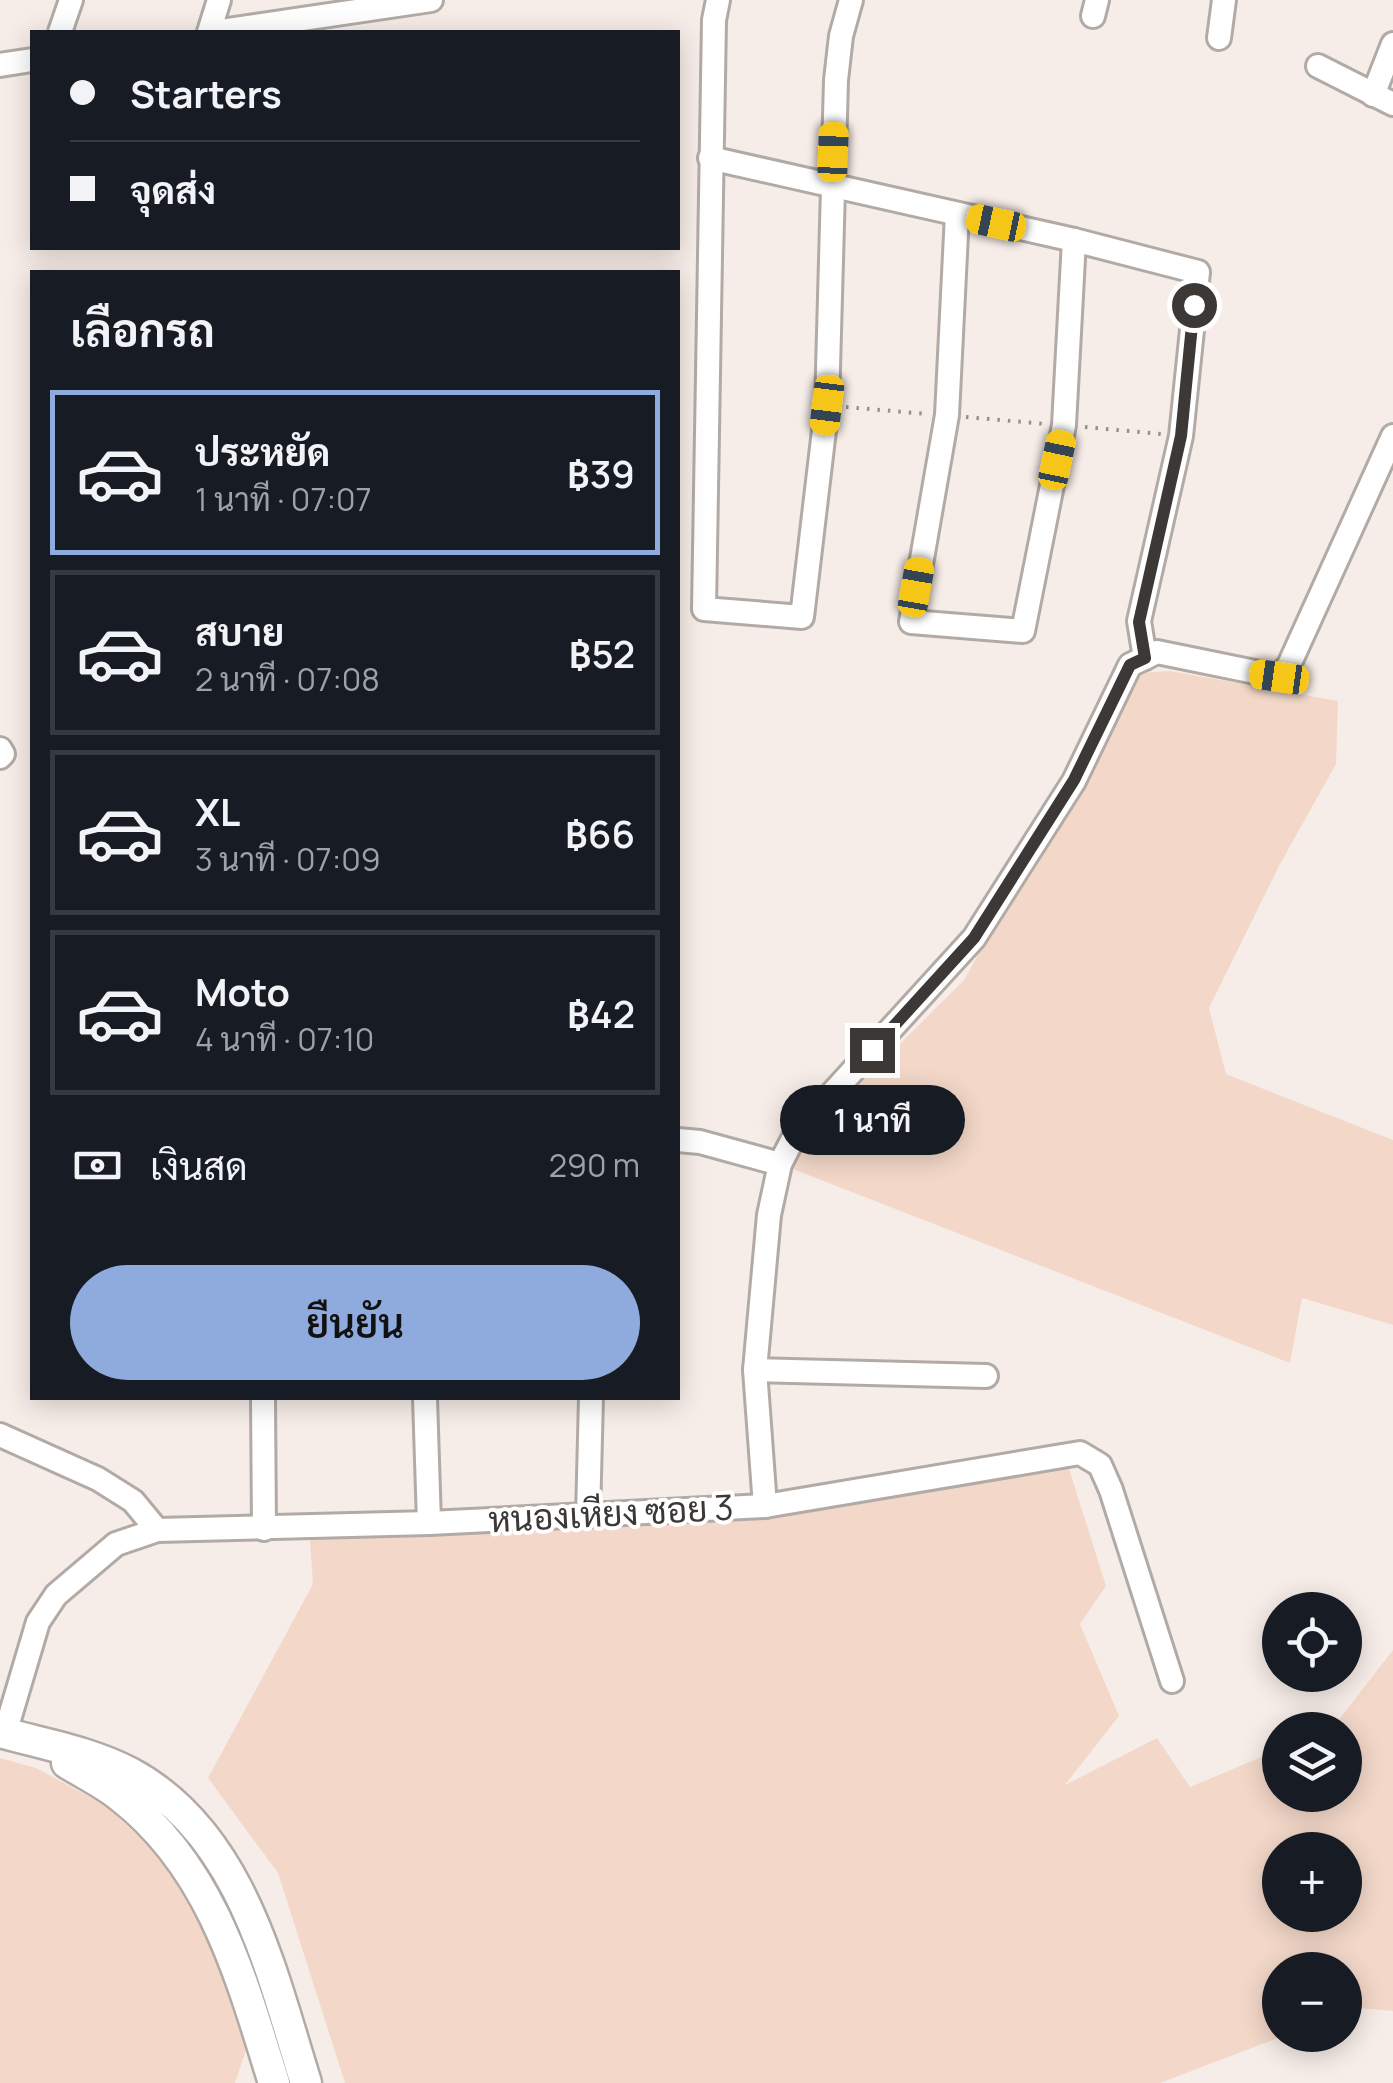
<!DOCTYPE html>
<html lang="th">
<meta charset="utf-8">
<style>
body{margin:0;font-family:Manrope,Sarabun,sans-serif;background:#242831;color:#f1f3f6;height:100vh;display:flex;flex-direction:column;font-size:38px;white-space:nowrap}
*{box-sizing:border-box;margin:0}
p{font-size:32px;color:#9ea1a6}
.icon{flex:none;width:55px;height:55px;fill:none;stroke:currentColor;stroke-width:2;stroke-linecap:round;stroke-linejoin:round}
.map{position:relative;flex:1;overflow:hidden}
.panel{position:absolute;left:30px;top:270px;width:650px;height:1130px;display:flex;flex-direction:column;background:#171b24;border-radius:0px;box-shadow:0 5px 25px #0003}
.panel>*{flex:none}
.top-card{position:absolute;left:30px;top:30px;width:650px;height:220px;border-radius:0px;box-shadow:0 5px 25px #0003;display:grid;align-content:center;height:220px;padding:0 40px;background:#171b24}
.fabs{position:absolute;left:1262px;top:1592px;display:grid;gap:20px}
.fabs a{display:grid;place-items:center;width:100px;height:100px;border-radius:50%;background:#171b24;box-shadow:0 5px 25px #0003;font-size:50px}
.end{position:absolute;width:45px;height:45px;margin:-22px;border:12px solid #3b3836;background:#fff;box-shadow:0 0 0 5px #fff}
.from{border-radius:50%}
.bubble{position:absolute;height:70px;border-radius:35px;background:#171b24;box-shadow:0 5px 25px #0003;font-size:32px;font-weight:600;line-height:70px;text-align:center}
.car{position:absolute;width:30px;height:60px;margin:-30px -15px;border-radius:12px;box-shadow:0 0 8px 2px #0007;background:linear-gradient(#f5c518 24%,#345 0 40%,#f5c518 0 76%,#345 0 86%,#f5c518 0)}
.top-card b{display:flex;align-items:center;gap:35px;height:95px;font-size:38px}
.top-card b+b{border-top:2px solid #363941}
.top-card i{width:25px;height:25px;background:#f1f3f6}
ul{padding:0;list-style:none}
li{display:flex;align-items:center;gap:30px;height:165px;margin:0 20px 15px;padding:0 20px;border:5px solid #363941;border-radius:0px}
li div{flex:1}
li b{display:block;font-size:38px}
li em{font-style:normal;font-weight:600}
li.on{border-color:#8faadc}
li>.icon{width:90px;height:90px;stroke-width:1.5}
h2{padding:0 40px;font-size:45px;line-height:120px}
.pay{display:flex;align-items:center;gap:25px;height:110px;padding:0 40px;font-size:38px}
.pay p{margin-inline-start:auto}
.primary-button{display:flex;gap:20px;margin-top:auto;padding:20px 40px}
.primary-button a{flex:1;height:115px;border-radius:60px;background:#8faadc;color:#111;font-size:40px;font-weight:600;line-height:115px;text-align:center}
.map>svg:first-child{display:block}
.green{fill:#f3d8c9;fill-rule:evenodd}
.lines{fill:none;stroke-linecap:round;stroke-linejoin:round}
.minor-casing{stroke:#b2aaa5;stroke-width:28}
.major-casing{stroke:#b2aaa5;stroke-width:35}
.path{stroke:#968f8c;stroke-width:4;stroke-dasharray:2.5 8;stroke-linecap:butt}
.minor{stroke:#fff;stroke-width:22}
.major{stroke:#fff;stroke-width:30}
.route{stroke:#3b3836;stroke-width:12}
.labels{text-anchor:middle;stroke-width:8;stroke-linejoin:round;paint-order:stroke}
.street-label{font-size:35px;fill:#3b3836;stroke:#fff}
</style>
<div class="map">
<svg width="1393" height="2083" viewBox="0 0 1393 2083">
<rect width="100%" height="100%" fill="#f7ede8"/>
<g class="green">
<path d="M1170 671 1338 701 1336 764 1279 866 1209 1008 1226 1074 1393 1140V1325L1302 1298 1290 1363 780 1164 964 980 1136 673Z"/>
<path d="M1065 1456 1106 1586 1080 1624 1119 1716 1065 1785 1157 1738 1190 1787 1280 1749V1795H1345V1730H1325L1334 1726 1393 1650V2011L1359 2008 1345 2013V1970H1280V2035H1286L1160 2083H345L278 1873 208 1778 313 1584 309 1527 783 1503ZM1280 1850H1345V1915H1280Z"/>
<path d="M0 1758 36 1768 105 1805 157 1853 210 1924 248 2044 235 2083H0Z"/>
</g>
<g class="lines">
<defs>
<g id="minor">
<path d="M718 0 714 20 704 609 802 617 827 405 836 80 841 36 851 0"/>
<path d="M1093 16 1097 0"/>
<path d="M60 32 71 0"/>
<path d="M209 32 219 0"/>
<path d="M214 32 431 0"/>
<path d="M1219 38 1224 0"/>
<path d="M0 65 32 60"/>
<path d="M1318 66 1393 104"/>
<path d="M1373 95 1393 44"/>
<path d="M710 158 1074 240 1198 272 1181 436 1139 621 1145 658"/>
<path d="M957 214 947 415 911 622 1023 631 1064 425 1074 240"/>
<path d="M0 749 3 754 0 757"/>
<path d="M678 1140 700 1142 780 1164"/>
<path d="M755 1370 986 1376"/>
<path d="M263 1398 264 1529"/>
<path d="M425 1398 429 1523"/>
<path d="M0 1435 98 1479 133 1501 157 1530"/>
<path d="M765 1506 755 1370 769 1215 780 1164 796 1133 974 938 1074 781 1130 665 1157 652 1279 677 1289 665 1393 436"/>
<path d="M588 1516 591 1398"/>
<path d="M5 1733 38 1622 56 1595 116 1544 157 1530 429 1523 765 1506 1080 1453 1100 1465 1111 1490 1172 1681"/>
</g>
<g id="major">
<path d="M0 1732C43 1744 91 1752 130 1773 242 1833 271 1972 306 2083"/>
<path d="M67 1763C85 1774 104 1783 120 1796 212 1867 241 1977 274 2083"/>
</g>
</defs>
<use href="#minor" class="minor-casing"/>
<use href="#major" class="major-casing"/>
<g class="path">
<path d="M846 407 927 414"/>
<path d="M966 417 1046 424"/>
<path d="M1085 427 1161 434"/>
</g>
<use href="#minor" class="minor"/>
<use href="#major" class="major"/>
</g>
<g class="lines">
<path class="route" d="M872 1050 974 938 1074 780 1130 665 1145 658 1139 622 1181 436 1194 305"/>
</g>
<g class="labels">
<g class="street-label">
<text transform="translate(611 1514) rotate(-3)" y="12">หนองเหียง ซอย 3</text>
</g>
</g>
</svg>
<div class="fabs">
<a><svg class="icon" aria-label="locate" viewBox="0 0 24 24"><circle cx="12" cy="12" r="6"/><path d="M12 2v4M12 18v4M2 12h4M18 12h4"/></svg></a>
<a><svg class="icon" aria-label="layers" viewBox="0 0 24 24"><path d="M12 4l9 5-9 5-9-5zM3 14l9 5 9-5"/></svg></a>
<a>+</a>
<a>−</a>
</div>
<i class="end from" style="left:1194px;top:305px"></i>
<i class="end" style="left:872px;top:1050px"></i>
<div class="bubble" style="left:780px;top:1085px;width:185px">1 นาที</div>
<i class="car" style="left:833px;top:152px;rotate:2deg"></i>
<i class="car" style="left:996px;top:223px;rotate:282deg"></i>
<i class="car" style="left:827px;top:405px;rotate:187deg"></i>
<i class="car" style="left:1057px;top:460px;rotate:12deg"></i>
<i class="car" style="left:916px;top:587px;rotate:10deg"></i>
<i class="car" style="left:1279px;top:677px;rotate:278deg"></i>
<div class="top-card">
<b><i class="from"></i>Starters</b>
<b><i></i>จุดส่ง</b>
</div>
<section class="panel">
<h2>เลือกรถ</h2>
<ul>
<li class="on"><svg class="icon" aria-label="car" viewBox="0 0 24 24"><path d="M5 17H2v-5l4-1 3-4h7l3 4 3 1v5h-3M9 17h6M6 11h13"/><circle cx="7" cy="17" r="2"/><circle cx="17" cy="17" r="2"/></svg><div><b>ประหยัด</b><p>1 นาที · 07:07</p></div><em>฿39</em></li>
<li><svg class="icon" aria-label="car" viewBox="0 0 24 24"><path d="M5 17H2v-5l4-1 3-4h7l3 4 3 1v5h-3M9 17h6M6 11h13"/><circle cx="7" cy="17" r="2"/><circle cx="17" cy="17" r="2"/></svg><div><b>สบาย</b><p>2 นาที · 07:08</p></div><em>฿52</em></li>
<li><svg class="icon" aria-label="car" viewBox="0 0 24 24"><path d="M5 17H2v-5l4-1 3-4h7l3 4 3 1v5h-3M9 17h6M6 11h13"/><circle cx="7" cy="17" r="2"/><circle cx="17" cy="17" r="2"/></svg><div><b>XL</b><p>3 นาที · 07:09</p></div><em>฿66</em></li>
<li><svg class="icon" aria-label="car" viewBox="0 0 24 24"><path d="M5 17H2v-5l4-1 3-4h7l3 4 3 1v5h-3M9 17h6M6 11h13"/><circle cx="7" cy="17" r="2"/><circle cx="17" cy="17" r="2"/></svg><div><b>Moto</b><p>4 นาที · 07:10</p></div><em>฿42</em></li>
</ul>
<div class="pay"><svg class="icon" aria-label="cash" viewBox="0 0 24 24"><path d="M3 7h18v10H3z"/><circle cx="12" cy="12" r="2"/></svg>เงินสด<p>290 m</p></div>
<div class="primary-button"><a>ยืนยัน</a></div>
</section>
</div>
